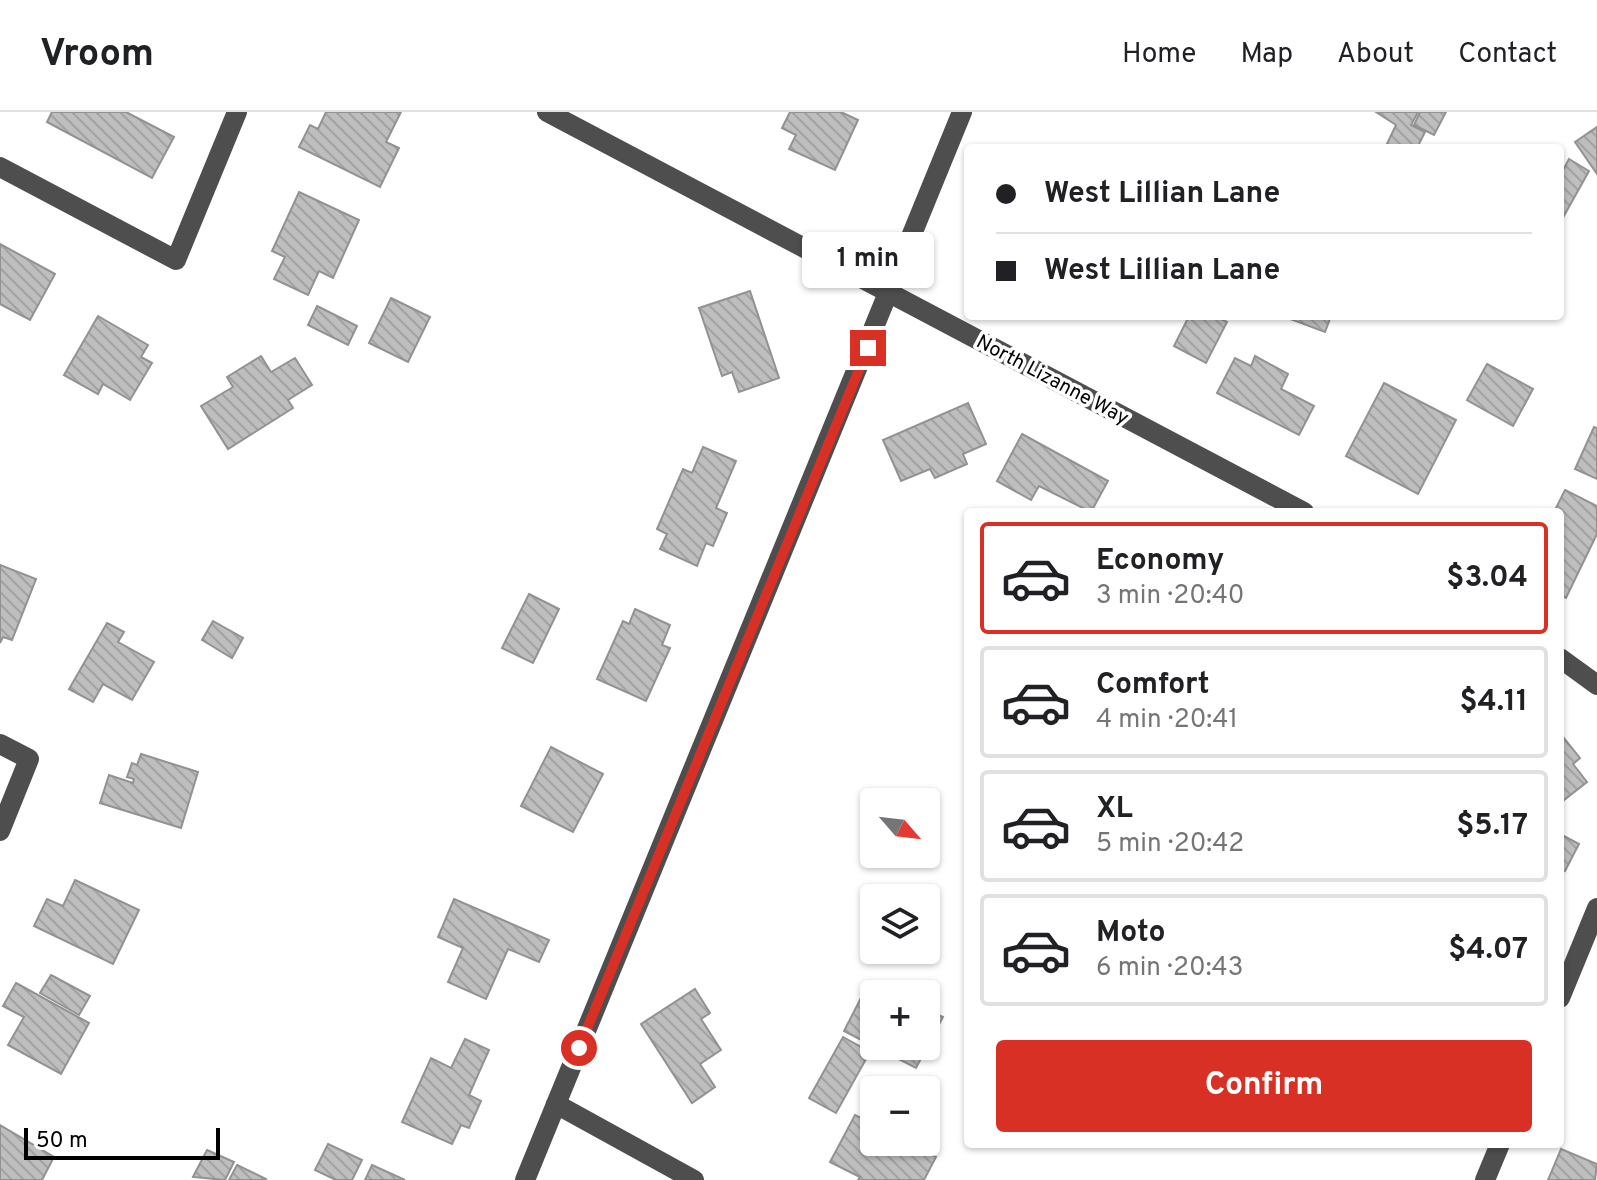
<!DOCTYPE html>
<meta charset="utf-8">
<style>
body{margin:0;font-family:Overpass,sans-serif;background:#f6f6f6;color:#202124;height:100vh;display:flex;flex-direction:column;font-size:30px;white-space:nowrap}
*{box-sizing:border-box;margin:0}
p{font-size:26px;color:#757577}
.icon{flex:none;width:44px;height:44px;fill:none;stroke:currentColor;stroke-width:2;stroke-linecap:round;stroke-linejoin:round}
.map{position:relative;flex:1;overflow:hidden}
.side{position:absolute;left:964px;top:396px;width:600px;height:640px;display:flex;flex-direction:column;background:#fff;border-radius:8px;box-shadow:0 2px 6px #0004}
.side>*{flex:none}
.banner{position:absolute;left:964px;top:32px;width:600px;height:176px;border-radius:8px;box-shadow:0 2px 6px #0004;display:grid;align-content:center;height:176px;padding:0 32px;background:#fff}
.needle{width:52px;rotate:118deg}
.fabs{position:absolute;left:860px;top:676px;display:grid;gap:16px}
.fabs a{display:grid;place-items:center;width:80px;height:80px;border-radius:8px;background:#fff;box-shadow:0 2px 6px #0004;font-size:40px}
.scale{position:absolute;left:24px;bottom:20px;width:196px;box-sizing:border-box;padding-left:8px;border:4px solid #000;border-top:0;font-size:22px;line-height:28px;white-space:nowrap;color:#000;-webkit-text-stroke:6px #fff;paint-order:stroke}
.end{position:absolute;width:36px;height:36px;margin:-18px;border:10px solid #d93025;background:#fff;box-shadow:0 0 0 4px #fff}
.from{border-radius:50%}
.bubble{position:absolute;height:56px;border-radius:8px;background:#fff;box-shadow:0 2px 6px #0004;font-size:26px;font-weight:700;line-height:56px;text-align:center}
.banner b{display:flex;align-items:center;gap:28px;height:76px;font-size:30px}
.banner b+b{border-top:2px solid #e0e0e0}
.banner i{width:20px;height:20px;background:#202124}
ul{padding:14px 0 0;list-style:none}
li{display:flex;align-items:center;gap:24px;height:112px;margin:0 16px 12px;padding:0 16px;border:4px solid #e0e0e0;border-radius:8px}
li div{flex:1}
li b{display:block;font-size:30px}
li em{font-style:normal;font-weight:700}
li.current{border-color:#d93025}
li>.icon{width:72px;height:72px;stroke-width:1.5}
.cta{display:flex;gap:16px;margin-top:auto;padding:16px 32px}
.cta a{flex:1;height:92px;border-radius:8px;background:#d93025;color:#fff;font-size:32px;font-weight:700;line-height:92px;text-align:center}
header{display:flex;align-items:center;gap:48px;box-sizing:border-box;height:112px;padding:0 40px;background:#fff;border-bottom:2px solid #e0e0e0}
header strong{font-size:38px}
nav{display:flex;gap:44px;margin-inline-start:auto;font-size:28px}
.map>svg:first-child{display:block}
.building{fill:url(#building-back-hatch);stroke:#929292;stroke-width:2}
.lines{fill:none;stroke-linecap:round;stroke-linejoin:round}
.minor{stroke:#4e4e4e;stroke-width:20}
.route{stroke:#d93025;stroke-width:10}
.labels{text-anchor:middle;stroke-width:7;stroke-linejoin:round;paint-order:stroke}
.street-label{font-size:20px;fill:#000;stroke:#fff}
</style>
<header>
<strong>Vroom</strong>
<nav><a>Home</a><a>Map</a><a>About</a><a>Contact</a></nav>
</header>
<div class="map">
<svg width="1597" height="1068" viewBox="0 0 1597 1068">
<defs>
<pattern id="building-back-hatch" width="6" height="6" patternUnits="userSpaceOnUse" patternTransform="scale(2)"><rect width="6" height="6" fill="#bebebe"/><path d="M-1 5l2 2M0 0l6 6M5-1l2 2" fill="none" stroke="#a2a2a2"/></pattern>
</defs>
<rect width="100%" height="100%" fill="#fff"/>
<g class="building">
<path d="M52 0H126L174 25 152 66 47 10Z"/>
<path d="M326 0H401L386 30 399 36 380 75 299 35 310 13 318 17Z"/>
<path d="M790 0H841L858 8 835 58 789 37 796 23 782 16Z"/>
<path d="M1376 0H1418L1411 13 1425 20 1417 36H1385L1396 13Z"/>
<path d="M1420 0H1446L1434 23 1414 13Z"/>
<path d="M1597 15V62L1575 30Z"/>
<path d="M1569 47 1589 59 1560 111V64Z"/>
<path d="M299 80 359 108 333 166 319 159 308 183 274 167 285 145 272 139Z"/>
<path d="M0 132 55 162 30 208 0 192Z"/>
<path d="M750 179 779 266 739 280 732 260 722 264 699 196Z"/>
<path d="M391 186 430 205 408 250 369 231Z"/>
<path d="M317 194 357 214 348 233 308 213Z"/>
<path d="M98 204 148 233 141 245 152 251 130 288 103 272 98 282 64 263Z"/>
<path d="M1189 204H1215L1227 210 1206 251 1174 234Z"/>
<path d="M1291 204H1331L1325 220 1290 207Z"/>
<path d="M261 244 271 260 295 246 312 273 288 288 293 296 228 337 201 294 233 275 227 265Z"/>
<path d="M1255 244 1288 262 1281 277 1314 294 1299 323 1217 281 1235 246 1251 254Z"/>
<path d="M1487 252 1533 277 1513 314 1467 288Z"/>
<path d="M1384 271 1456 308 1418 382 1346 344Z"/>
<path d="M968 291 986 332 963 342 967 352 935 366 930 357 901 369 883 328Z"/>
<path d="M1594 315 1597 316V367L1575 357Z"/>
<path d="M1022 322 1108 369 1091 400 1039 374 1031 388 997 369Z"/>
<path d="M703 335 736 349 716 396 727 401 713 434 706 431 697 454 660 437 667 422 657 417 683 357 692 361Z"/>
<path d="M1565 378 1597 394V422L1566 486 1560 483V400H1554Z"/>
<path d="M0 453 36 467 12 528 3 525 0 531Z"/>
<path d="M529 482 559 497 533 551 502 536Z"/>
<path d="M635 497 670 513 662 533 670 536 646 589 597 567 623 509 629 512Z"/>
<path d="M213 509 243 526 232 546 202 528Z"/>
<path d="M107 511 124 520 118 530 154 550 132 588 103 572 93 590 69 577Z"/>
<path d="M1560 621 1580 646 1573 652 1587 670 1564 688 1560 683Z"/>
<path d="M551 635 603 662 573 720 521 694Z"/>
<path d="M141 642 198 660 181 716 100 691 109 663 133 671 134 667 127 665 132 651 137 653Z"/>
<path d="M1560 722 1579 732 1565 759 1560 756Z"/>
<path d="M75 768 139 798 113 852 34 814 47 787 63 794Z"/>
<path d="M454 787 549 828 539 850 508 837 486 887 448 870 463 836 438 825Z"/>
<path d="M51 863 90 884 79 903 40 881Z"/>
<path d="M16 871 89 911 61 962 8 933 24 905 3 894Z"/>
<path d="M695 877 710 901 701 907 721 938 700 952 715 975 692 991 641 912Z"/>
<path d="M864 880 874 885V934H926V897L943 905 916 956 844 919Z"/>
<path d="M843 925 870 940 836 1001 809 986Z"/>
<path d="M465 927 489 938 469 983 481 989 469 1016 461 1013 452 1032 402 1010 431 946 451 956Z"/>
<path d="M855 1003 874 1013V1030H906L936 1045 924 1068H858L860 1065 830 1050Z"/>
<path d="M0 1013 54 1045 42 1068H0Z"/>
<path d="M328 1032 362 1048 352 1068H336L315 1058Z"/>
<path d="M1561 1037 1597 1052 1595 1068H1548Z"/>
<path d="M207 1038 234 1050 225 1068 193 1065Z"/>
<path d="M237 1053 266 1067 265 1068H229Z"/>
<path d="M372 1053 405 1068H365Z"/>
</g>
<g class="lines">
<g class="minor">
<path d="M547 0 1304 400"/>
<path d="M0 55 176 148 237 0"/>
<path d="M1560 546 1597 573"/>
<path d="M0 632 29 647 0 719"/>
<path d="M1560 886 1597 796"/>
<path d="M556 992 694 1068"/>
<path d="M525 1068 962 0"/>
<path d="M1485 1068 1500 1032"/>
</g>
</g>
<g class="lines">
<path class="route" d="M579 936 868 236"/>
</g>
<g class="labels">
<g class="street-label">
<text transform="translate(1053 267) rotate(28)" y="7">North Lizanne Way</text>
</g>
</g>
</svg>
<div class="fabs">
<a><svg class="needle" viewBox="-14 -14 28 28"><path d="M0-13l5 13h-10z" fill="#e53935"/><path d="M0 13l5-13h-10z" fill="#757577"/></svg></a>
<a><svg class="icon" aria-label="layers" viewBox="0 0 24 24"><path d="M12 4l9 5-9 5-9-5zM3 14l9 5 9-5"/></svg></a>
<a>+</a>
<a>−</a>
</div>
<div class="scale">50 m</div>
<i class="end from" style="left:579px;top:936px"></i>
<i class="end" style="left:868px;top:236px"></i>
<div class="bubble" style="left:802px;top:120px;width:132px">1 min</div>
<div class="banner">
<b><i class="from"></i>West Lillian Lane</b>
<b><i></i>West Lillian Lane</b>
</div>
<section class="side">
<ul>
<li class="current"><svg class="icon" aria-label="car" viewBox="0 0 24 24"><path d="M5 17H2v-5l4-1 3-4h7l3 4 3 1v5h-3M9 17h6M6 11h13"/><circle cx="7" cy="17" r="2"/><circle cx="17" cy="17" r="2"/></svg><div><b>Economy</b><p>3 min · 20:40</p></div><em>$3.04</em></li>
<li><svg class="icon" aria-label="car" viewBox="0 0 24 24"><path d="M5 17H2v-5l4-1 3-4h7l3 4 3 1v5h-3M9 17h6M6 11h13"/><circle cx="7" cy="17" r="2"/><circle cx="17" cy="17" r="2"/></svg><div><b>Comfort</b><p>4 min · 20:41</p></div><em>$4.11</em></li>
<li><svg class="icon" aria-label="car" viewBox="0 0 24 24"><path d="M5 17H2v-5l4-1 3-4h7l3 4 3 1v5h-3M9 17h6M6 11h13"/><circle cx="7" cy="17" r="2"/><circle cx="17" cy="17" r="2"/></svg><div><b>XL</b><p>5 min · 20:42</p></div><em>$5.17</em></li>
<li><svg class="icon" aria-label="car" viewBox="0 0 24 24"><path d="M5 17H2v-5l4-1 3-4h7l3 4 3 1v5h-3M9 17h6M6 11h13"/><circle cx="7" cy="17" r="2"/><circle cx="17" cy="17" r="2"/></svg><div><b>Moto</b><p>6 min · 20:43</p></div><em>$4.07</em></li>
</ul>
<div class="cta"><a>Confirm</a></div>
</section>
</div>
